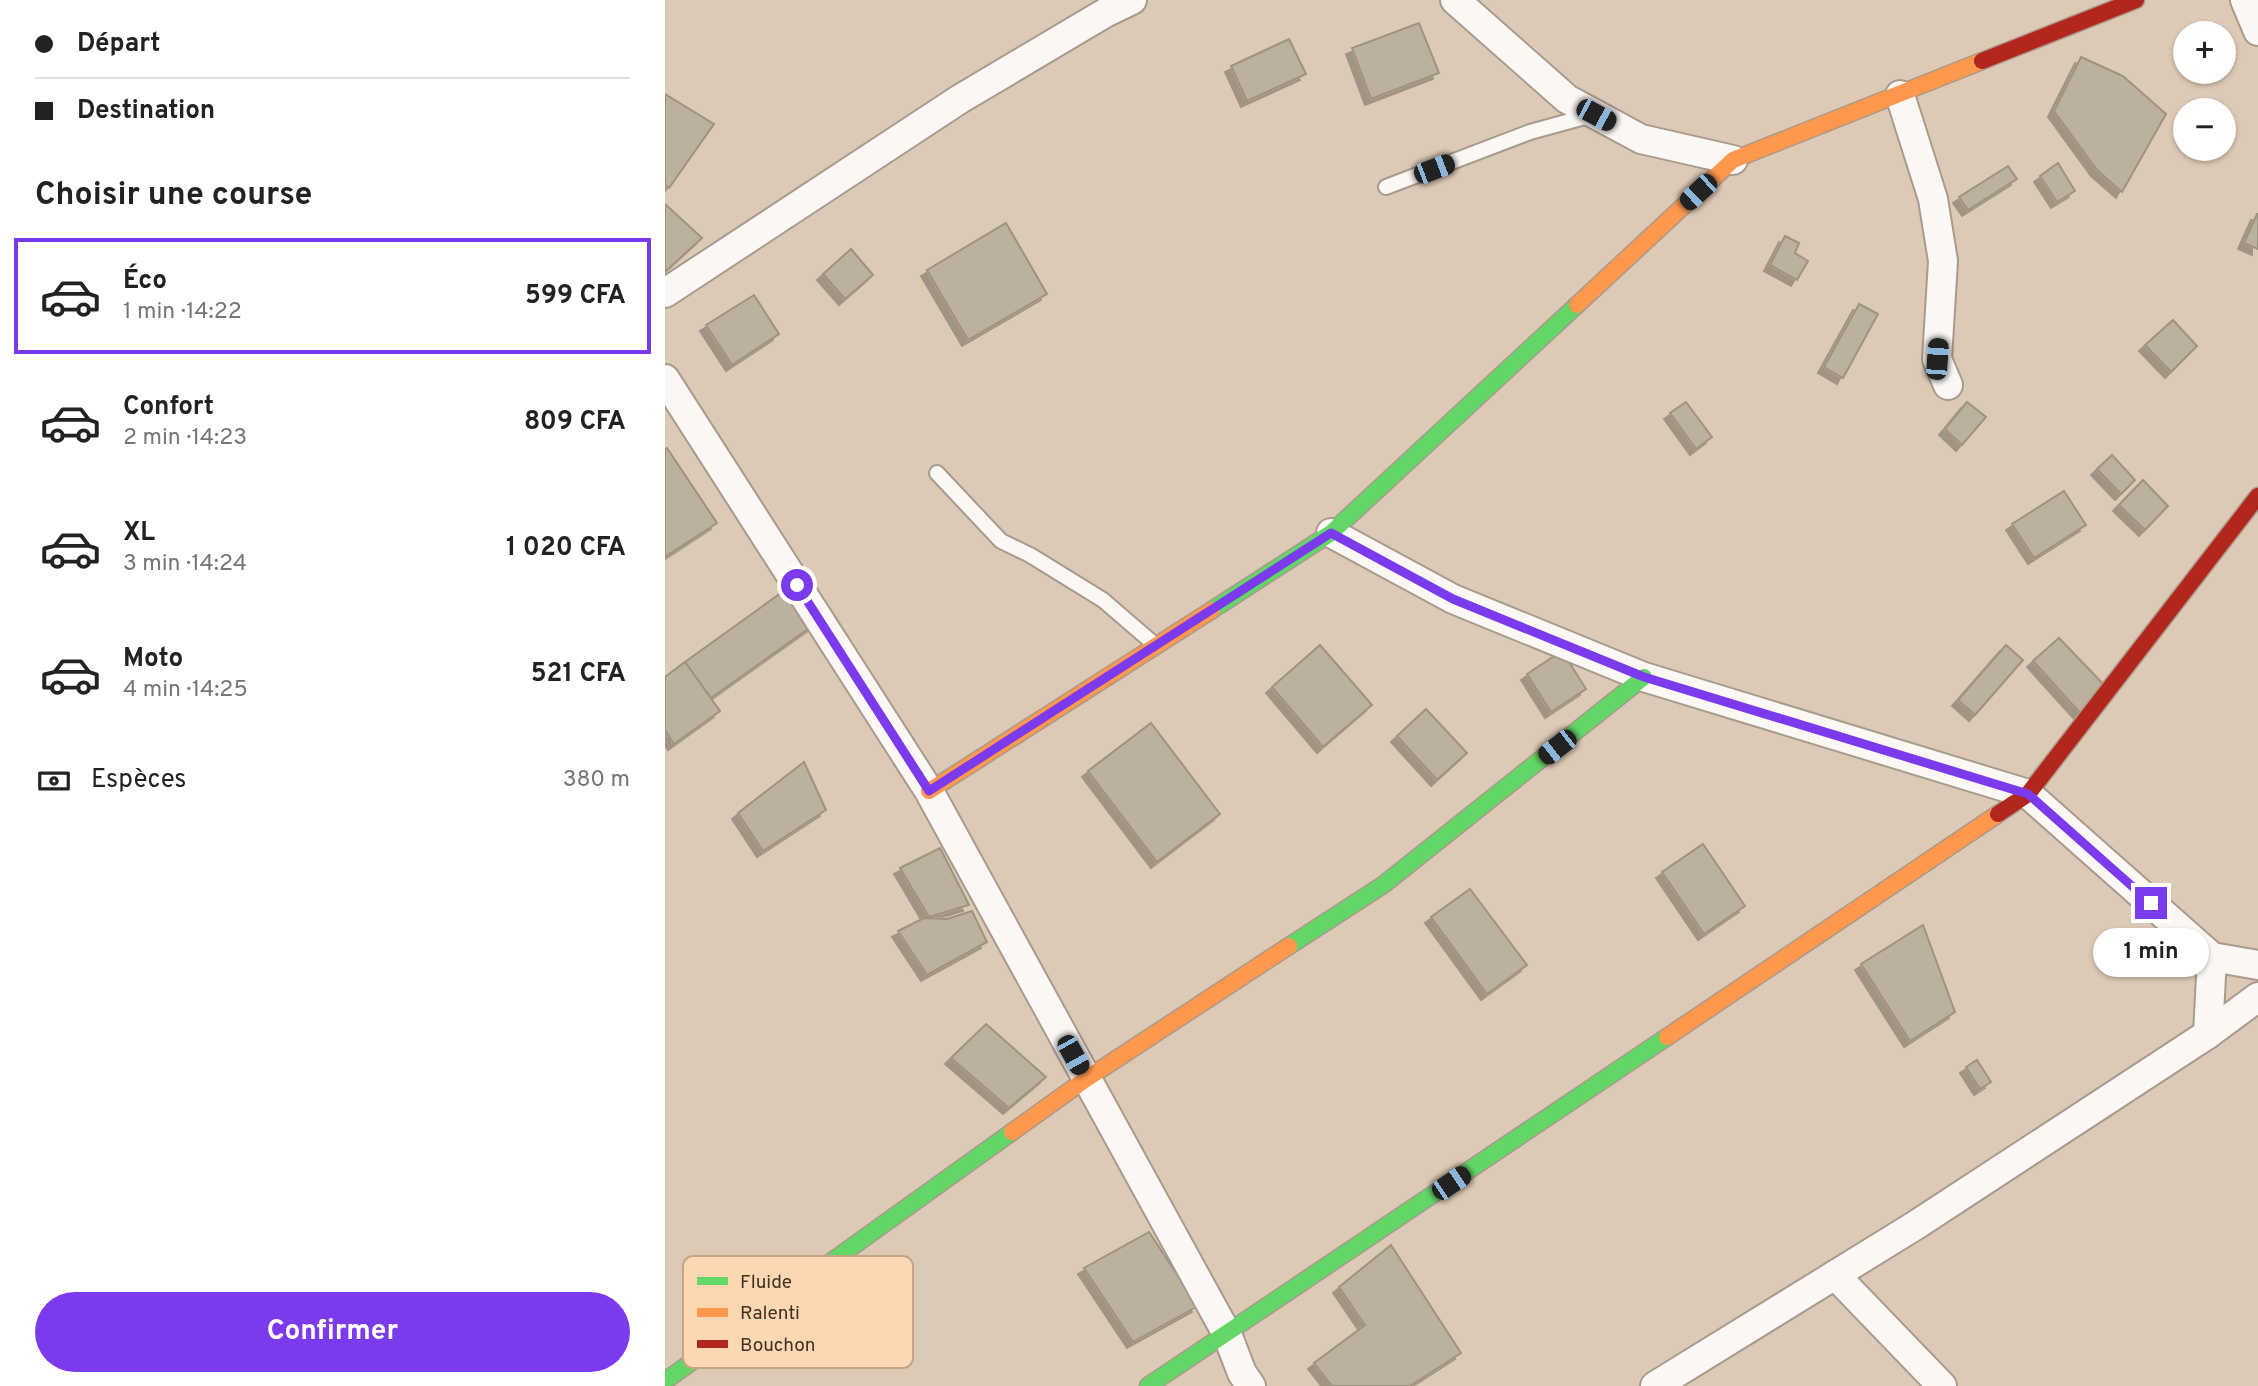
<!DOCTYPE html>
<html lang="fr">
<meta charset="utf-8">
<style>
body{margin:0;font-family:Overpass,sans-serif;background:#f6f6f6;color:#222;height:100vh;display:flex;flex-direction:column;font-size:26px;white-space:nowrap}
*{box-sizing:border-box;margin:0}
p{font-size:23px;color:#767676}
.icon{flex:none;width:38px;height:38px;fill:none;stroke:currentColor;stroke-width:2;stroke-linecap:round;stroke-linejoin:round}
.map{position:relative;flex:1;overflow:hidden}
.side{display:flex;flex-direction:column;background:#fff;width:665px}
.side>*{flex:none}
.hud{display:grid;align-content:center;height:154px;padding:0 35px;background:#fff}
.controls{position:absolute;left:1508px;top:21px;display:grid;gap:14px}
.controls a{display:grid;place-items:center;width:63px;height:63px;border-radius:50%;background:#fff;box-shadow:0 2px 5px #0004;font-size:35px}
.end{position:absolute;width:32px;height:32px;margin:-16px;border:9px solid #7c3aed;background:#fff;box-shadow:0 0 0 4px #fff}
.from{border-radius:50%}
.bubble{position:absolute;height:49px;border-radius:24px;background:#fff;box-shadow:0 2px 5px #0004;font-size:23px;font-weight:700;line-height:49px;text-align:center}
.car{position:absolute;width:21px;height:42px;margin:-21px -10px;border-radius:9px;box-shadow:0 0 5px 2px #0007;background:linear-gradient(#222 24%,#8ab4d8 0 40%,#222 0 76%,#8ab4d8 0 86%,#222 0)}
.hud b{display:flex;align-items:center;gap:24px;height:66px;font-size:26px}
.hud b+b{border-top:2px solid #e0e0e0}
.hud i{width:18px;height:18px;background:#222}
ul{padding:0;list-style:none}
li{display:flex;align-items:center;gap:21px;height:116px;margin:0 14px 10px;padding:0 21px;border:4px solid transparent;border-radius:0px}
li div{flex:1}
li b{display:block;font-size:26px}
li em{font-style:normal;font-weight:700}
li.active{border-color:#7c3aed}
li>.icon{width:63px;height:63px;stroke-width:1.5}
h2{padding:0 35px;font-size:32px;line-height:84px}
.pay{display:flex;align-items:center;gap:18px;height:77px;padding:0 35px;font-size:26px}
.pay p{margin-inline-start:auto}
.primary-button{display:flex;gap:14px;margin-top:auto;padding:14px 35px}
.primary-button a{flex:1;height:80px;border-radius:42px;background:#7c3aed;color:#fff;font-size:28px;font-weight:700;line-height:80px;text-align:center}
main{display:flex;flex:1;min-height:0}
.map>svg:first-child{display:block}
.building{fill:#bcb09e;stroke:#9e9281;stroke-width:2;filter:url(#shadow)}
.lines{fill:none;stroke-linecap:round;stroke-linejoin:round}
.lane-casing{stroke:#a99a8b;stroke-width:18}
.street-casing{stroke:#a99a8b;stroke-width:32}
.fast-casing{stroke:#a99a8b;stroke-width:19}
.slow-casing{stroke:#a99a8b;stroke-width:19}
.jam-casing{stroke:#a99a8b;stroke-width:19}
.lane{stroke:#faf7f4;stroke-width:14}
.street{stroke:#faf7f4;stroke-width:28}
.fast{stroke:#63d668;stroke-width:16}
.slow{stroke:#ff974d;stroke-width:16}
.jam{stroke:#b3261e;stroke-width:16}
.route{stroke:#7c3aed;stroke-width:9}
.key{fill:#fbd7b2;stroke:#c3a687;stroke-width:2}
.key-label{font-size:19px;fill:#403223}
</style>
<main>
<section class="side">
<div class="hud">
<b><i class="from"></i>Départ</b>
<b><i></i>Destination</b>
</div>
<h2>Choisir une course</h2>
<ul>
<li class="active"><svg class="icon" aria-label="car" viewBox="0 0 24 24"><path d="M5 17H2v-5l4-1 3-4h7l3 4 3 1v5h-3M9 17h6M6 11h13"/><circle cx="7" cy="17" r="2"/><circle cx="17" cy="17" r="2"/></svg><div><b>Éco</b><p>1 min · 14:22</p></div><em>599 CFA</em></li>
<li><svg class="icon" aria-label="car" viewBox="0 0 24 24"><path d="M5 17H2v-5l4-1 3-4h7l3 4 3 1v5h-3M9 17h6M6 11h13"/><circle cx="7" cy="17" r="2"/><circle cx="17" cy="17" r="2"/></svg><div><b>Confort</b><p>2 min · 14:23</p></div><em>809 CFA</em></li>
<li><svg class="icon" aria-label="car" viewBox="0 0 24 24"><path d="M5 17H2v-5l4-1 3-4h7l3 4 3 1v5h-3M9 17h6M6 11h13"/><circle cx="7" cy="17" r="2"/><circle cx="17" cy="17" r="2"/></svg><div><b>XL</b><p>3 min · 14:24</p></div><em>1 020 CFA</em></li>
<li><svg class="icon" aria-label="car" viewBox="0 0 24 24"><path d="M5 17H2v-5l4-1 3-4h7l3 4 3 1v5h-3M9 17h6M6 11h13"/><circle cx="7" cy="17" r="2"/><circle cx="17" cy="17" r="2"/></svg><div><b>Moto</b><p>4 min · 14:25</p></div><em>521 CFA</em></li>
</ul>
<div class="pay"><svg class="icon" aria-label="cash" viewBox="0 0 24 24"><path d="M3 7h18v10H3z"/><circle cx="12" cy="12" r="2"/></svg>Espèces<p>380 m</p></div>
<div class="primary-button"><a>Confirmer</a></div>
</section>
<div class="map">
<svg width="1593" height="1386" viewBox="0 0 1593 1386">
<defs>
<filter id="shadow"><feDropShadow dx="-6" dy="6" stdDeviation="0" flood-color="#0004"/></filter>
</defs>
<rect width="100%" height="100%" fill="#ddcab6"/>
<g class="building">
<path d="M754 23 774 73 706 99 687 48Z"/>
<path d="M624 39 641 74 582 101 566 66Z"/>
<path d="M1416 57 1458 76 1501 114 1457 192 1432 170 1389 111Z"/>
<path d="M0 94 49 124 4 188 0 185Z"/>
<path d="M1393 163 1410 191 1392 202 1375 176Z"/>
<path d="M1343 166 1352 179 1303 210 1294 197Z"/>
<path d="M0 204 37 238 0 272Z"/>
<path d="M1592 214H1593V249L1579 243Z"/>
<path d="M341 223 382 294 303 340 262 270Z"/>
<path d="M1120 236 1134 243 1130 253 1143 261 1132 280 1105 265Z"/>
<path d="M186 249 208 275 180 299 158 274Z"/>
<path d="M89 295 114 334 67 365 41 325Z"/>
<path d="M1194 304 1213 314 1178 378 1159 367Z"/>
<path d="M1508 320 1532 346 1506 372 1480 345Z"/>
<path d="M1021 402 1047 437 1031 449 1005 413Z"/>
<path d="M1302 402 1321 417 1297 445 1280 429Z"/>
<path d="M2 448 52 523 0 557V449Z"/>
<path d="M1447 455 1470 480 1456 494 1432 469Z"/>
<path d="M1478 480 1503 506 1480 530 1454 505Z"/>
<path d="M1399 491 1421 525 1369 558 1347 524Z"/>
<path d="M127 585 153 622 46 698 20 662Z"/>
<path d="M1394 638 1443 689 1416 714 1368 661Z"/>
<path d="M655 645 707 705 658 747 607 687Z"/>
<path d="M1341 645 1358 660 1310 715 1293 700Z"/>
<path d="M897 651 921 689 886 712 862 674Z"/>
<path d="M20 662 55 711 9 744 0 730V677Z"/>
<path d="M761 709 802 753 772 780 732 736Z"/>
<path d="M486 723 555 814 492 862 423 771Z"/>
<path d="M139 762 161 810 98 851 73 813Z"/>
<path d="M1038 844 1080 906 1039 934 997 872Z"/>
<path d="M275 848 304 905 264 917 235 868Z"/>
<path d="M805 889 862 965 822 994 766 917Z"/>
<path d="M307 911 322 942 262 975 233 931 259 918 282 919Z"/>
<path d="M1258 925 1290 1012 1245 1041 1196 964Z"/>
<path d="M321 1024 381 1077 344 1108 286 1058Z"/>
<path d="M1312 1060 1326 1082 1315 1089 1301 1067Z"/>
<path d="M484 1232 533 1306 468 1342 419 1268Z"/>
<path d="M726 1245 796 1353 745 1386H667L649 1363 700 1325 674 1287Z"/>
</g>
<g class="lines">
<defs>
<g id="lane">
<path d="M721 187 865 132 927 115"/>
<path d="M272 473 336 541 365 555 438 600 489 644"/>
</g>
<g id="street">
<path d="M790 0 902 99 976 139 1068 160"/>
<path d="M1580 0 1593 31"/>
<path d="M1235 95 1268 199 1278 261 1272 359 1283 385"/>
<path d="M0 293 295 99 440 13 467 0"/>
<path d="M0 379 264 791 562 1334 577 1373 586 1386"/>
<path d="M666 533 788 599 979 677 1363 794 1547 957 1593 965"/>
<path d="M1543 1034 1547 957"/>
<path d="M1170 1275 1277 1386"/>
<path d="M990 1386 1251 1225 1543 1034 1593 997"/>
</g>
<g id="fast">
<path d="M547 610 666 533 912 305"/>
<path d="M624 946 718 885 979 677"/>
<path d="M0 1381 347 1132"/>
<path d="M483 1386 1002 1037"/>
</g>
<g id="slow">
<path d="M912 305 1068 160 1317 61"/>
<path d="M264 791 547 610"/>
<path d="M1002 1037 1333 814"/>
<path d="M347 1132 421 1079 624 946"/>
</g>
<g id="jam">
<path d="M1317 61 1471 0"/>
<path d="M1333 814 1363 794 1593 496"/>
</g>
</defs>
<use href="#lane" class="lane-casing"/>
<use href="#street" class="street-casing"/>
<use href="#fast" class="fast-casing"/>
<use href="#slow" class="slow-casing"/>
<use href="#jam" class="jam-casing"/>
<use href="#lane" class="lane"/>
<use href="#street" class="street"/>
<use href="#fast" class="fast"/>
<use href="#slow" class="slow"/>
<use href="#jam" class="jam"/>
</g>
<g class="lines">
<path class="route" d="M132 585 264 791 666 533 788 599 979 677 1363 794 1486 903"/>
</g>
<rect x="18" y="1256" width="230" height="112" rx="10" class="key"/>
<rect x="32" y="1277" width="31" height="8" fill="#63d668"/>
<rect x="32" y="1308" width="31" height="9" fill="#ff974d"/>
<rect x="32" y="1340" width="31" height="8" fill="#b3261e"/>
<g class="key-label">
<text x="75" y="1288">Fluide</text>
<text x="75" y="1319">Ralenti</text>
<text x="75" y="1351">Bouchon</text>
</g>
</svg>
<div class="controls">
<a>+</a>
<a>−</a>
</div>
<i class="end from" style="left:132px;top:585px"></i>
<i class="end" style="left:1486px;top:903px"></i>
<div class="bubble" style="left:1428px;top:928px;width:116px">1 min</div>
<i class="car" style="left:931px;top:115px;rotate:118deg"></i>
<i class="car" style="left:769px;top:169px;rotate:69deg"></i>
<i class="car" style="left:1033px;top:192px;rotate:227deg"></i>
<i class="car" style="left:1272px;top:359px;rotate:4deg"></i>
<i class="car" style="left:892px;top:747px;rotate:232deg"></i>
<i class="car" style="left:408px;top:1055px;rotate:151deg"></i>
<i class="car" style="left:786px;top:1183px;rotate:56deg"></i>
</div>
</main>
